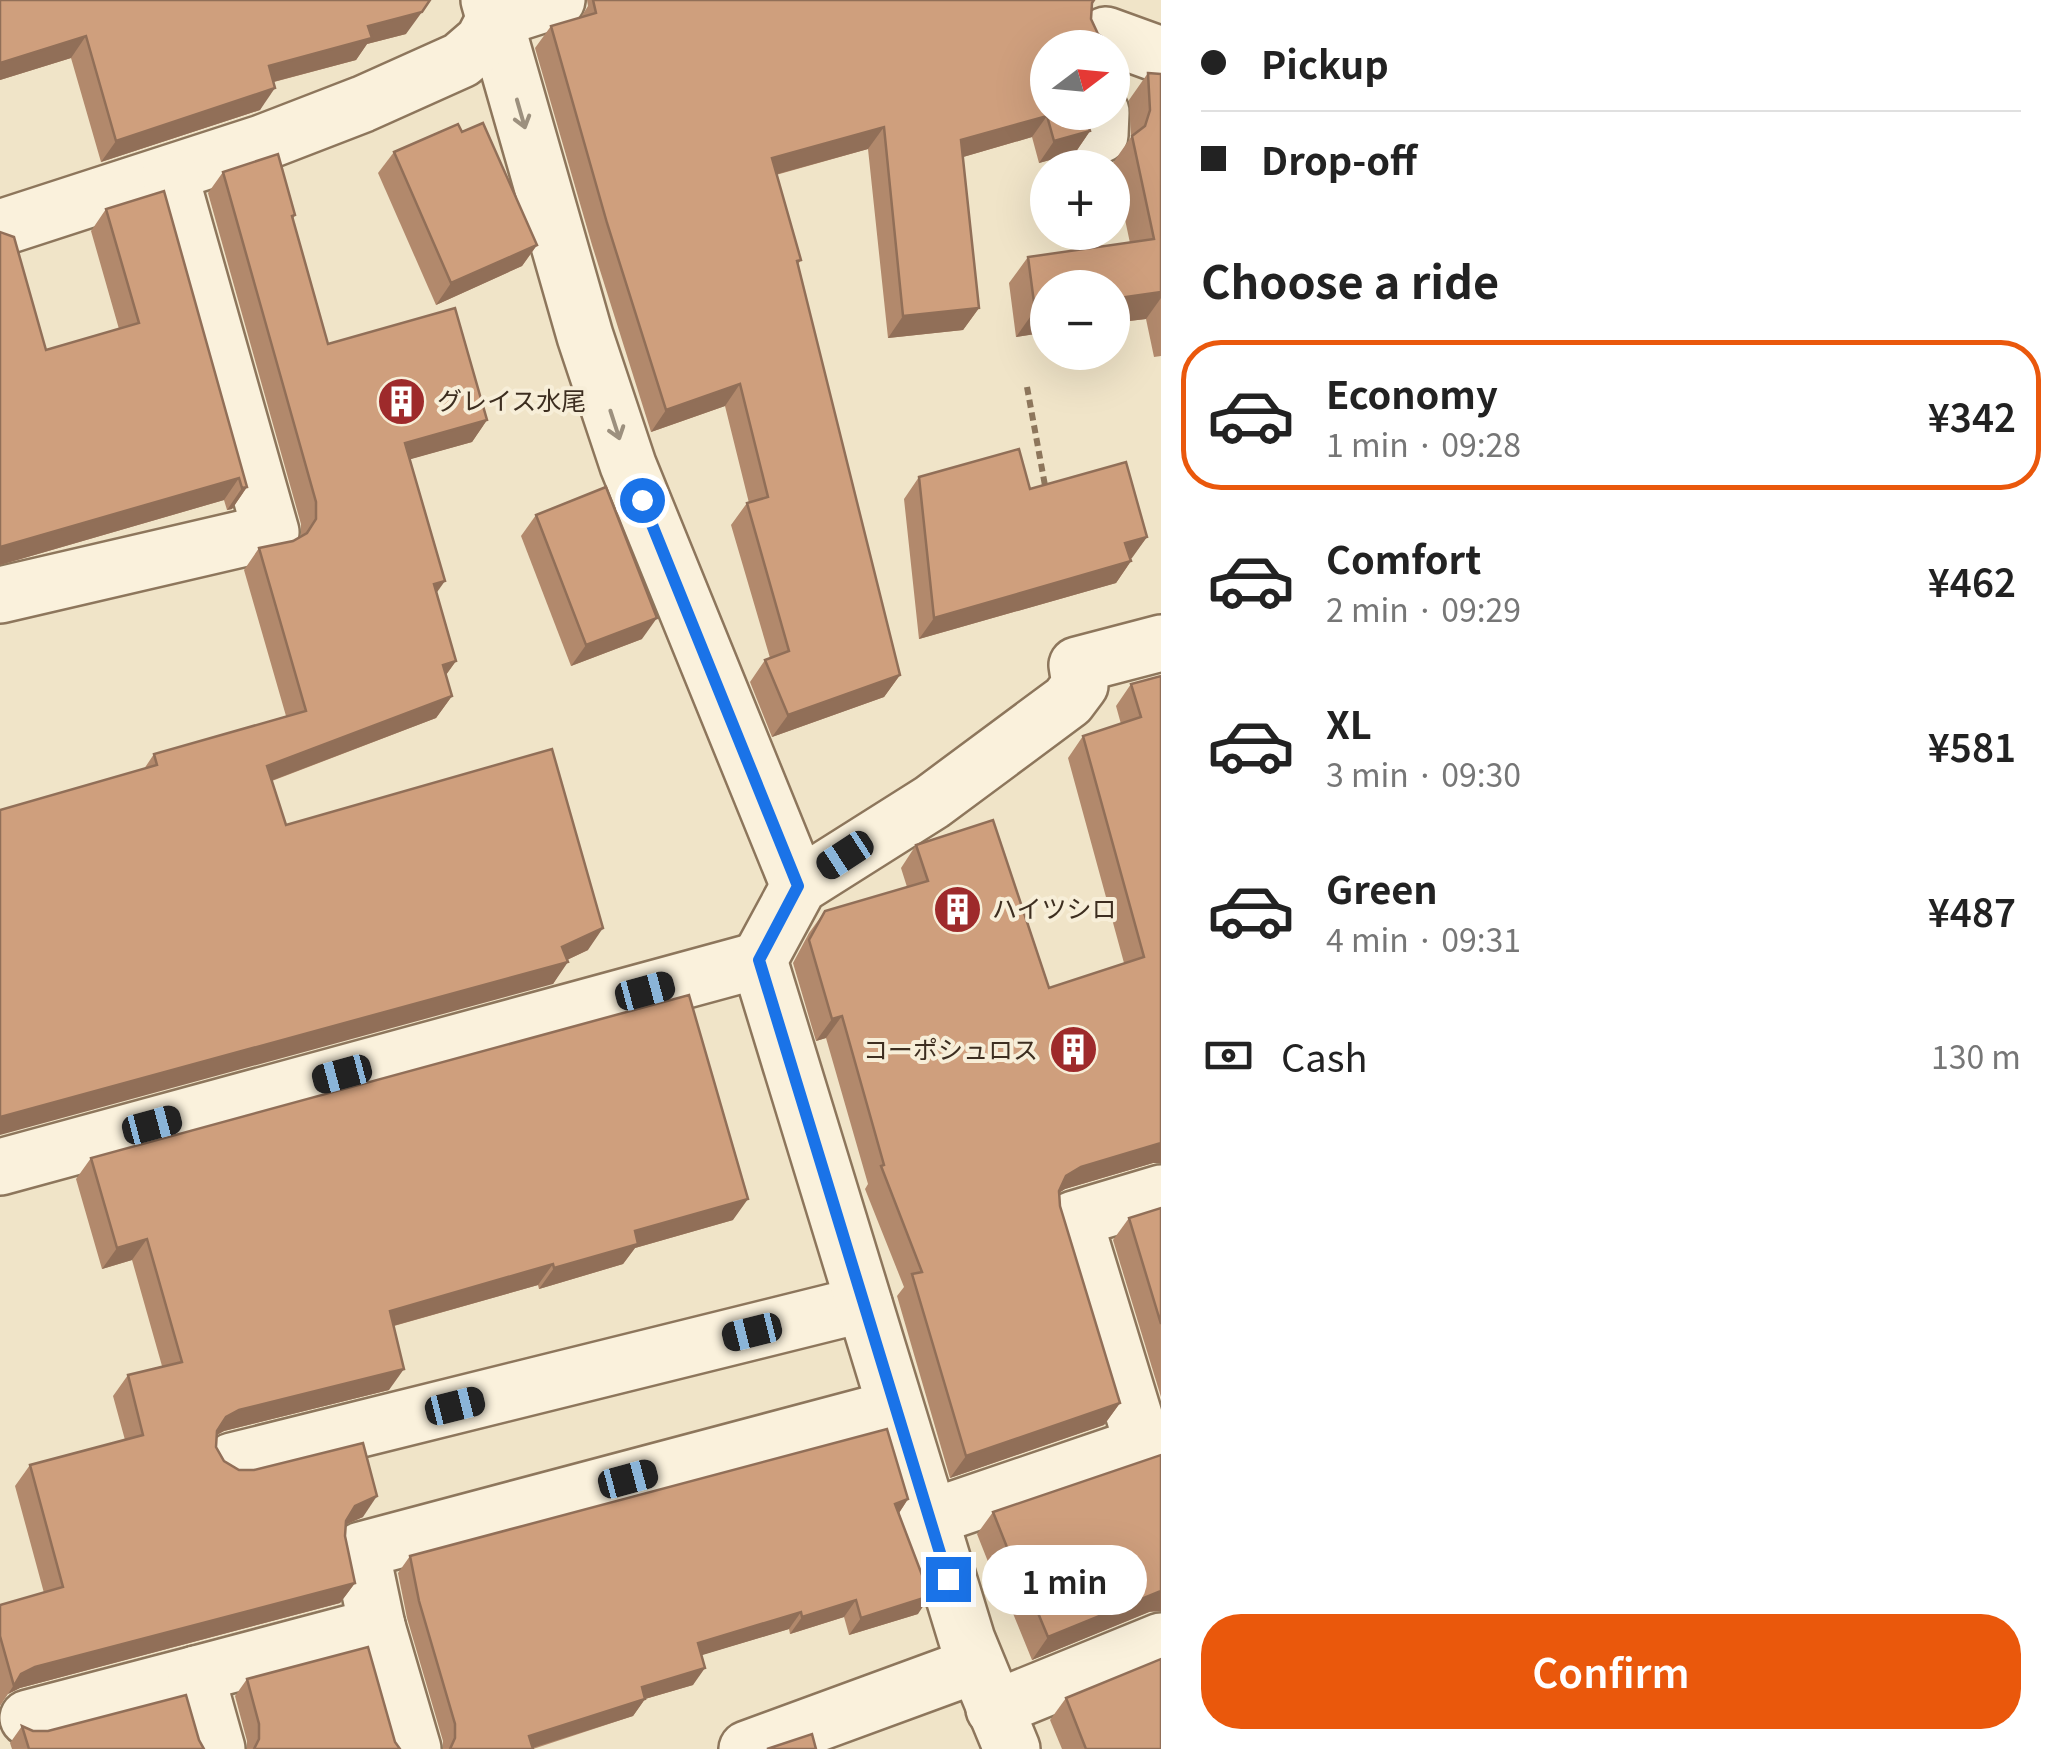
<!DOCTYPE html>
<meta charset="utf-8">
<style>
body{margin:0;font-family:Georgia,"Noto Sans JP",serif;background:#f6f6f6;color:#222;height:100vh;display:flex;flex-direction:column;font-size:38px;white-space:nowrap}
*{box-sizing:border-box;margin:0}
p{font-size:32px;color:#767676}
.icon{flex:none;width:55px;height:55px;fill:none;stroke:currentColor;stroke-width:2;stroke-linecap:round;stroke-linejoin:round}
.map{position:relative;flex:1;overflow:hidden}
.side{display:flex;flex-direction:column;background:#fff;width:900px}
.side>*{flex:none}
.hud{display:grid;align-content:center;height:220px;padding:0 40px;background:#fff}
.needle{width:65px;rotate:74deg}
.tools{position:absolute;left:1030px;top:30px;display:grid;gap:20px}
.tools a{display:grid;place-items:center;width:100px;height:100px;border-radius:50%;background:#fff;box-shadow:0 10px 40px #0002;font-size:50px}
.end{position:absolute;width:45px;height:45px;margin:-22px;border:12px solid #1a73e8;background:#fff;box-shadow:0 0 0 5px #fff}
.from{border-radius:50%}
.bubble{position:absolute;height:70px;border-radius:35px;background:#fff;box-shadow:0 10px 40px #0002;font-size:32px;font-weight:600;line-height:70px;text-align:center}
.car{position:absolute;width:30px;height:60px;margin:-30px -15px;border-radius:12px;box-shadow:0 0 8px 2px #0007;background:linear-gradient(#222 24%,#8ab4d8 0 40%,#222 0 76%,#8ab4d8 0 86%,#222 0)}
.hud b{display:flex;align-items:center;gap:35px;height:95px;font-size:38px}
.hud b+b{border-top:2px solid #e0e0e0}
.hud i{width:25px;height:25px;background:#222}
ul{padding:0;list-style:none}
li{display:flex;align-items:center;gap:30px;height:150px;margin:0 20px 15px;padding:0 20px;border:5px solid transparent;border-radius:40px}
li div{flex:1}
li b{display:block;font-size:38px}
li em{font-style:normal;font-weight:600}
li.selected{border-color:#ea580c}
li>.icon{width:90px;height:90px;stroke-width:1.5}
h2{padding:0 40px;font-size:45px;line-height:120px}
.pay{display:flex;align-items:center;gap:25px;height:110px;padding:0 40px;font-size:38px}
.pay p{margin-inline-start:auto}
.primary-button{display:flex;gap:20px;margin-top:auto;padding:20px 40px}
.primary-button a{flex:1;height:115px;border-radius:40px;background:#ea580c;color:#fff;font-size:40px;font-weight:600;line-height:115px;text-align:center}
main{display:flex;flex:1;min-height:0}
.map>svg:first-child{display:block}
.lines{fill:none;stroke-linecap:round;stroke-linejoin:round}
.minor-casing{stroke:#8d765c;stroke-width:60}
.path{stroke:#8d765c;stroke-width:6;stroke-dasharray:8 5;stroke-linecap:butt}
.minor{stroke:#faf1dc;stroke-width:55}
.wall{fill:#b2896c}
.shaded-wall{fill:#916f58}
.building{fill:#cf9f7d;stroke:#916f58;stroke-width:2.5}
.oneway{stroke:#9c907e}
.route{stroke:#1a73e8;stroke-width:12}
.labels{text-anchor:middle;stroke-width:8;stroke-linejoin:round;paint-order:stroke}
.poi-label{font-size:25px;fill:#3d2e20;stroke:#f7eed8;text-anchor:start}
</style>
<main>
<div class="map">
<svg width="1161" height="1749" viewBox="0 0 1161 1749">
<rect width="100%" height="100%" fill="#f0e4c8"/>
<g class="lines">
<defs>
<g id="minor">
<path d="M489 0 585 336 628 465 799 886"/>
<path d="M1106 35 1161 55"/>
<path d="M1100 135 1101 112"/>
<path d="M0 228 262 143 363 104 461 60 483 41 494 20 557 0"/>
<path d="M0 595 271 532 170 175"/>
<path d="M0 1167 759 960"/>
<path d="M232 1461 864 1304"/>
<path d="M929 1518 1143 1445 1074 1219 1161 1193"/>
<path d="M377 1626 413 1749"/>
<path d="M994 1709 1161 1641"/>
<path d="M28 1718 196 1674"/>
<path d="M217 1749 196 1674 377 1626 361 1550 895 1408"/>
<path d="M747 1749 976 1665"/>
<path d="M1012 1749 967 1640 759 960 799 886 932 802 1068 701 1080 685 1077 665 1161 643"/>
</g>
</defs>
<use href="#minor" class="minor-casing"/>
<path class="path" d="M1027 387 1046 491"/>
<use href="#minor" class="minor"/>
</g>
<g class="wall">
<path d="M0 0 406 34 367 44 356 60 274 82 260 110 101 162 71 58 0 80Z"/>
<path d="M587 0H1094L1048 48 1090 131 1075 153 1039 163 1032 137 963 157 979 308 963 330 888 338 868 149 776 175 801 260 798 264 900 675 884 697 772 737 750 682 765 660 770 658 731 525 747 503H749L725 406 651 432 592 245 535 48 551 26 581 17 588 6Z"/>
<path d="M1148 73 1161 74V356L1154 357 1146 319 1112 323V288H1048V332L1016 337 1009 283 1028 257 1130 243 1113 163 1131 137 1129 100Z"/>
<path d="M394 152 537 245 522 266 436 305 378 173Z"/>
<path d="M223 172 295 215 293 219 328 344 487 420 472 442 410 459 436 593 456 661 446 675 452 696 436 718 272 781 286 825 588 950 567 960 553 984 144 769 154 754 286 716 244 570 259 548 293 541 301 537V524L208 193Z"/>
<path d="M106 209 247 487 232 509 227 510 224 500 0 565V232L46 350 119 329 91 231Z"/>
<path d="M919 477 1030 489 1147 537 1130 559 1131 561 1116 583 919 639 904 499Z"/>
<path d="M536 515 642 639 571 666 521 536Z"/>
<path d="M1161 676 1153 1163 1065 1189 1059 1193 1060 1206 1120 1403 1104 1425 950 1478 897 1296 904 1287 865 1189 868 1184 826 1038 816 1041 793 963 809 933 825 911 907 887 901 868 916 845 1049 988 1124 963 1068 758 1083 736 1121 724 1116 706 1131 684Z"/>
<path d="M91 1158 733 1220 635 1248 623 1264 539 1289 538 1285 394 1326 389 1390 224 1431 217 1435 216 1447 224 1461 239 1470 363 1517 345 1525V1536L355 1583 340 1603 20 1688 8 1694 0 1706V1605L44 1593 15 1486 30 1465 125 1440 113 1396 128 1375 162 1366 132 1260 102 1269 76 1179Z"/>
<path d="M1161 1208V1397L1113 1240 1129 1218Z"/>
<path d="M908 1499 899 1513 918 1614 849 1635 844 1617 790 1634 789 1629 701 1655 693 1685 645 1699 633 1716 533 1749H443V1741L407 1618 398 1573 410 1556Z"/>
<path d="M993 1512 1149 1612 1032 1660 1010 1606 1006 1607 977 1534Z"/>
<path d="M247 1679 395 1742 400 1749H247V1741L235 1696Z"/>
<path d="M1066 1698 1161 1749H1062L1050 1720Z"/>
<path d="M22 1726 33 1731 199 1740 204 1749H12L10 1743Z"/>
</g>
<g class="shaded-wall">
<path d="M422 12 406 34 367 44 356 60 254 87 269 66 368 26Z"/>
<path d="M86 36 71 58 0 80V63Z"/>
<path d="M275 88 260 110 101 162 116 141Z"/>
<path d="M1047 116 1032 137 946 162 961 140Z"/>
<path d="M884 127 868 149 756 180 772 158Z"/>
<path d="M1090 131 1075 153 1039 163 1054 141Z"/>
<path d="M537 245 522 266 436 305 451 283Z"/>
<path d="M1161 292V298L1146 319 1112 323V299Z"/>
<path d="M979 308 963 330 888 338 903 316Z"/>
<path d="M1048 308V332L1016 337 1035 310Z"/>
<path d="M740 384 725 406 651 432 666 410Z"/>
<path d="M487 420 472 442 390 465 405 443Z"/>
<path d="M239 478 224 500 0 565V547Z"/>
<path d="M247 487 232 509 227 510 242 488Z"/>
<path d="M1147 537 1132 558 1110 564 1125 543Z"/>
<path d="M1131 561 1116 583 919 639 934 618Z"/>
<path d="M445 581 430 602 434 584Z"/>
<path d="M657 618 642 639 571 666 586 645Z"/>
<path d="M456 661 440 683 443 665Z"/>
<path d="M900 675 884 697 772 737 788 715Z"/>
<path d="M452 696 436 718 252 788 267 766Z"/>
<path d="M603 928 588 950 554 966 568 962 553 984 0 1135V1117L562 947Z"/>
<path d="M842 1016 826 1038 816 1041 832 1019Z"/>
<path d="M1161 1143V1163H1153L1065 1189 1051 1198 1066 1176 1081 1167Z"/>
<path d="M748 1199 733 1220 635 1248 623 1264 539 1289 554 1268 635 1231Z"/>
<path d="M147 1239 132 1260 102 1269 117 1248Z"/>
<path d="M553 1264 538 1285 375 1331 390 1311Z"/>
<path d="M404 1369 389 1390 224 1431 211 1438 226 1417 239 1410Z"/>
<path d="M1120 1403 1104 1425 950 1478 966 1456Z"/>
<path d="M377 1496 363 1517 340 1527 355 1506Z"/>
<path d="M908 1499 897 1516 895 1504Z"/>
<path d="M355 1583 340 1603 20 1688 8 1694 21 1674 35 1667Z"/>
<path d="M1026 1584 1010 1606 1006 1607 1022 1585Z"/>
<path d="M1161 1591V1611L1149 1612 1032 1660 1048 1637Z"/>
<path d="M930 1596 918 1614 849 1635 861 1618Z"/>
<path d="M856 1600 844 1617 790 1634 802 1617Z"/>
<path d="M801 1612 789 1629 686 1660 698 1643Z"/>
<path d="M705 1668 693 1685 645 1699 633 1716 529 1749V1736L642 1687Z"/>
</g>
<g class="building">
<path d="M0 0H430L422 12 368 26 372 38 269 66 275 88 116 141 86 36 0 63Z"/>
<path d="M593 0H1094L1092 3 1091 19 1098 34 1111 43 1112 48H1048V112H1084L1090 131 1054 141 1047 116 961 140 979 308 903 316 884 127 772 158 801 260 797 261 900 675 788 715 765 660 789 651 747 503 768 497 740 384 666 410 607 223 551 26 596 13Z"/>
<path d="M1148 73 1161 74V292L1112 299V288H1048V308L1035 310 1028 257 1154 239 1132 136 1145 126 1150 110Z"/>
<path d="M483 123 537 245 451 283 394 152 458 124 462 132Z"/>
<path d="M278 154 295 215 292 216 328 344 455 308 487 420 405 443 445 581 434 584 456 661 443 665 452 696 267 766 286 825 552 749 603 928 562 947 568 962 0 1117V810L157 765 154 754 306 711 259 548 293 541 307 533 316 519V502L223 172Z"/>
<path d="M164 191 247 487 242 488 239 478 0 547V232L14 237 46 350 139 323 106 209Z"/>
<path d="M1019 449 1030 489 1126 462 1147 537 1125 543 1131 561 934 618 919 477Z"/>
<path d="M606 487 657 618 586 645 536 515Z"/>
<path d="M1161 676V1143L1081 1167 1066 1176 1059 1191 1060 1206 1120 1403 966 1456 912 1274 922 1272 881 1166 884 1165 842 1016 832 1019 809 940 825 911 928 881 916 845 993 820 1049 988 1144 957 1083 736 1141 717 1131 684Z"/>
<path d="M689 995 748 1199 635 1231 638 1244 554 1268 553 1264 390 1311 404 1369 239 1410 226 1417 217 1431 216 1447 224 1461 239 1470H254L363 1443 377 1496 355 1506 346 1521 345 1536 355 1583 35 1667 21 1674 14 1686 0 1636V1605L63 1587 30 1465 143 1435 128 1375 182 1362 147 1239 117 1248 91 1158Z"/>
<path d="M1161 1208V1324L1129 1218Z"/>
<path d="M887 1429 908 1499 895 1504 930 1596 861 1618 856 1600 802 1617 801 1612 698 1643 705 1668 642 1687 645 1699 529 1736 533 1749H450L455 1738V1724L419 1601 410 1556Z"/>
<path d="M1161 1455V1591L1048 1637 1026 1584 1022 1585 993 1512Z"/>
<path d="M368 1647 395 1742 400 1749H254L259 1739V1724L247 1679Z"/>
<path d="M1161 1659V1749H1086L1066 1698Z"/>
<path d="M186 1695 199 1740 204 1749H29L22 1726 33 1731H48Z"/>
<path d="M812 1734 816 1749H767Z"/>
</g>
<defs><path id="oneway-shaft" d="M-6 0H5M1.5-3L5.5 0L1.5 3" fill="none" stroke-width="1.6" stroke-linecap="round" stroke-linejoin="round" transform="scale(2.5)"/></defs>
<g class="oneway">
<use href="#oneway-shaft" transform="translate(521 114) rotate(74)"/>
<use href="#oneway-shaft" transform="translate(615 425) rotate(72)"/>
</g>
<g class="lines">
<path class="route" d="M642 500 798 886 759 960 948 1579"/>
</g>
<defs>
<symbol id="building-disc" viewBox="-11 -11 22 22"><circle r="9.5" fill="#9e2a2b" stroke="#f7eed8"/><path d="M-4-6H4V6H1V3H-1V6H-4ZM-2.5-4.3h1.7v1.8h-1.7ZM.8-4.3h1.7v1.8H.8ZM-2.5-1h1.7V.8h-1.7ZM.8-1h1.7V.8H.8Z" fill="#fff"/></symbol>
</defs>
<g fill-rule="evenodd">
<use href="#building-disc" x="374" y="374" width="55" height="55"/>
<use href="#building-disc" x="930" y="882" width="55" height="55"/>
<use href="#building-disc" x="1046" y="1022" width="55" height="55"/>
</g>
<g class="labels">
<g class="poi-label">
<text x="437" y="410">グレイス水尾</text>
<text x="992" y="918">ハイツシロ</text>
<text x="1038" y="1059" text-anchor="end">コーポシュロス</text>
</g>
</g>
</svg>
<div class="tools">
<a><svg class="needle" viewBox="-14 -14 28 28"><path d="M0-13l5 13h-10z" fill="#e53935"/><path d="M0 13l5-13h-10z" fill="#767676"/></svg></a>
<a>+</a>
<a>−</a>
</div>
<i class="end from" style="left:642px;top:500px"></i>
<i class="end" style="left:948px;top:1579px"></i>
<div class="bubble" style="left:982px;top:1545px;width:165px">1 min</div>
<i class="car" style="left:845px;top:855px;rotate:237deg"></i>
<i class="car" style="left:645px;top:991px;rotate:75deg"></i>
<i class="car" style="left:342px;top:1074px;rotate:255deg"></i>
<i class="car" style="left:152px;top:1125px;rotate:75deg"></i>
<i class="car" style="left:752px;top:1332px;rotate:256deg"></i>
<i class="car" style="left:455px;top:1406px;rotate:76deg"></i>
<i class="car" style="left:628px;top:1479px;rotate:75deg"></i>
</div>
<section class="side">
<div class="hud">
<b><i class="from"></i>Pickup</b>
<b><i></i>Drop-off</b>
</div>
<h2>Choose a ride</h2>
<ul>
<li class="selected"><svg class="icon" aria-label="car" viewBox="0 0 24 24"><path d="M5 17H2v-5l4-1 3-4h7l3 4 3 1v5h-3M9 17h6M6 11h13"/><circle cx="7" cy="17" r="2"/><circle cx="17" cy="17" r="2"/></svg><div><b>Economy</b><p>1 min · 09:28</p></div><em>¥342</em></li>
<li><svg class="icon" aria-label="car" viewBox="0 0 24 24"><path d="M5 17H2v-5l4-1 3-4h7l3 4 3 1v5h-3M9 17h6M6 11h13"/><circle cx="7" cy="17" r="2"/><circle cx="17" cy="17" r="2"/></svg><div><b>Comfort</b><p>2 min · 09:29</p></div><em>¥462</em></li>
<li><svg class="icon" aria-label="car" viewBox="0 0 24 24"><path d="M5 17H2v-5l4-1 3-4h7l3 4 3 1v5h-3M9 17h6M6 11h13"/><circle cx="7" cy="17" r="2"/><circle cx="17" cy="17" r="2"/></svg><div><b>XL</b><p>3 min · 09:30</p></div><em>¥581</em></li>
<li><svg class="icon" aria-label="car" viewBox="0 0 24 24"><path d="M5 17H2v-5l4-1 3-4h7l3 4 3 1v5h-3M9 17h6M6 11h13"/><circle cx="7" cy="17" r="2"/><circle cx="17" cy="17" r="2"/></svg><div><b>Green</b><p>4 min · 09:31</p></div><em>¥487</em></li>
</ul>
<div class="pay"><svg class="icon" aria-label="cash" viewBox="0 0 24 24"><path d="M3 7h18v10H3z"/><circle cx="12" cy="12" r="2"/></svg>Cash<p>130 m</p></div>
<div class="primary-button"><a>Confirm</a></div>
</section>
</main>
